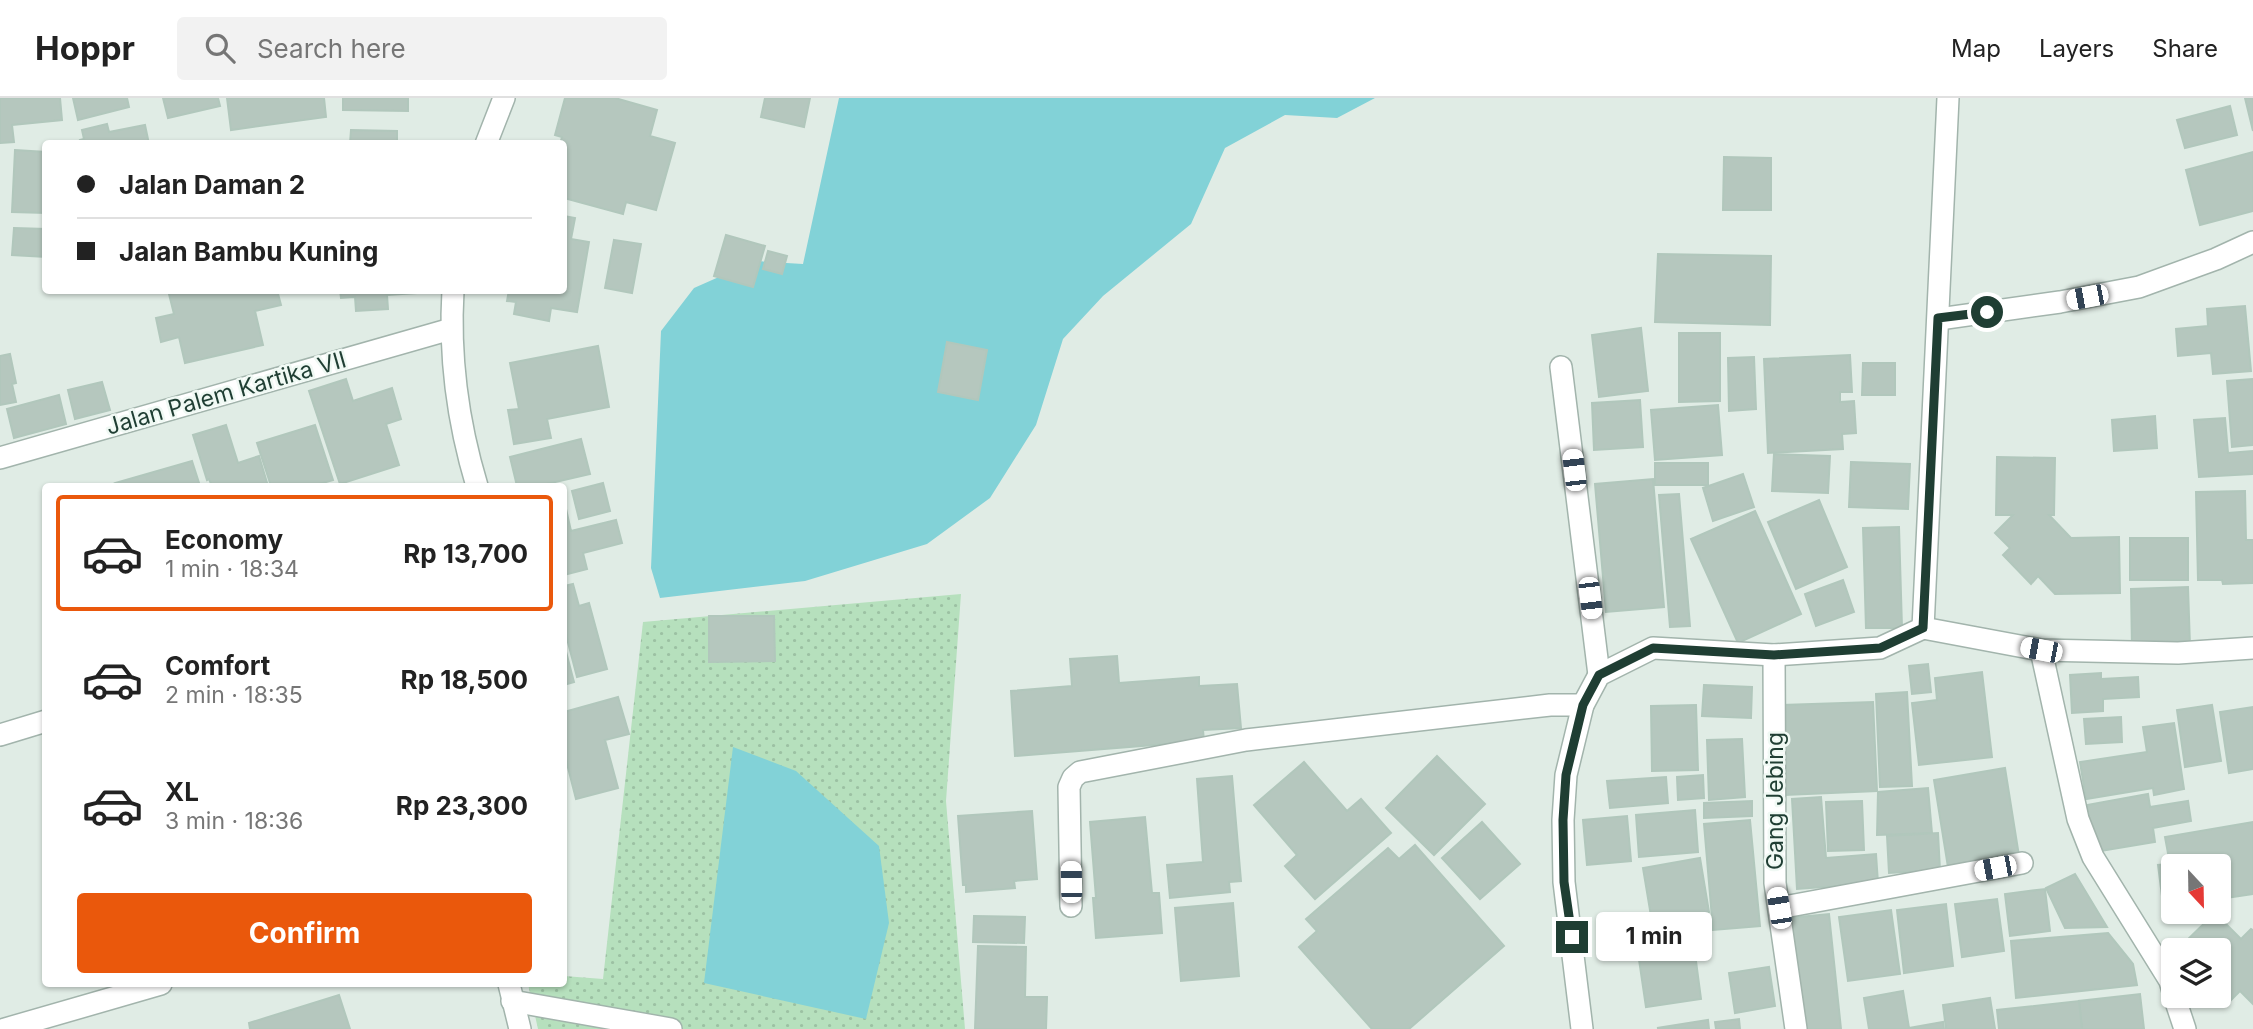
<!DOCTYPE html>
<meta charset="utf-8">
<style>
body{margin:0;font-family:Inter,sans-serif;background:#f2f2f2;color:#222;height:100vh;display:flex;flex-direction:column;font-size:26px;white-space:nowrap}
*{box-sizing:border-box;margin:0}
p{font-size:23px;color:#767676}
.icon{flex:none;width:38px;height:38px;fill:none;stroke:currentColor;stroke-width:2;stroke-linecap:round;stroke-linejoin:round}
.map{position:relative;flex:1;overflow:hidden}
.side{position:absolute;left:42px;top:385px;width:525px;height:504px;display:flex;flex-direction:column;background:#fff;border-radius:7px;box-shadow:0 2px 5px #0004}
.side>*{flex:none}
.guide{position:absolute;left:42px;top:42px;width:525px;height:154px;border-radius:7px;box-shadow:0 2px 5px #0004;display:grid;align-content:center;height:154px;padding:0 35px;background:#fff}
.needle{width:46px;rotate:158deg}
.tools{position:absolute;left:2161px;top:756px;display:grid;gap:14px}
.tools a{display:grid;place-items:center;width:70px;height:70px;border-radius:7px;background:#fff;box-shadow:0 2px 5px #0004;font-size:35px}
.end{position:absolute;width:32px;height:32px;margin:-16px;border:9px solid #1f3e33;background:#fff;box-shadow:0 0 0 4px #fff}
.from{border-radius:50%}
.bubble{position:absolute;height:49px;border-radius:7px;background:#fff;box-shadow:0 2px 5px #0004;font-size:23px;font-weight:700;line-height:49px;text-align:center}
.car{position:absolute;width:21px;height:42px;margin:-21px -10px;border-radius:9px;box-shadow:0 0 5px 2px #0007;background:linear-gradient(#fff 24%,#345 0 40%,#fff 0 76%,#345 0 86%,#fff 0)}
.guide b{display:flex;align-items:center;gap:24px;height:66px;font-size:26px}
.guide b+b{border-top:2px solid #e0e0e0}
.guide i{width:18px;height:18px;background:#222}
ul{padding:12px 0 0;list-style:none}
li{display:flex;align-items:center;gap:21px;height:116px;margin:0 14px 10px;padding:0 21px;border:4px solid transparent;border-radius:7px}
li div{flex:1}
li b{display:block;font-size:26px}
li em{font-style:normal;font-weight:700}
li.active{border-color:#ea580c}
li>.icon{width:63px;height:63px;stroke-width:1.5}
.primary-button{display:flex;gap:14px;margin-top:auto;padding:14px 35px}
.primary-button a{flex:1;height:80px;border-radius:7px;background:#ea580c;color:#fff;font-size:28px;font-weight:700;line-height:80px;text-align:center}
header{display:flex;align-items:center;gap:42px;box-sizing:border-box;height:98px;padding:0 35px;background:#fff;border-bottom:2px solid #e0e0e0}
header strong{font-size:33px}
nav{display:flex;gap:38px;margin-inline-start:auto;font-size:24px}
.search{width:490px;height:63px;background:#f2f2f2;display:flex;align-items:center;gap:18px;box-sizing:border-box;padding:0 24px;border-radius:7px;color:#767676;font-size:26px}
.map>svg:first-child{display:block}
.park{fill:url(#park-dots)}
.water{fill:#82d2d7}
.building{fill:#b5c7be;stroke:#b1c7bc;stroke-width:2}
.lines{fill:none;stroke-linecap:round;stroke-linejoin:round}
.service-casing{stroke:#a2b4ac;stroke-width:24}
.minor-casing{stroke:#a2b4ac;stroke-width:24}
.service{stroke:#fff;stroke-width:21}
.minor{stroke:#fff;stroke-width:21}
.route{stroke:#1f3e33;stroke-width:9}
.labels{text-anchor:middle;stroke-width:5;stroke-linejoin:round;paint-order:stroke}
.street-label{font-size:23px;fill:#1f3e33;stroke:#f0f9f4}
</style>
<header>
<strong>Hoppr</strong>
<div class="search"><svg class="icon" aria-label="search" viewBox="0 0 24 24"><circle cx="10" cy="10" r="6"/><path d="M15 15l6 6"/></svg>Search here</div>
<nav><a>Map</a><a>Layers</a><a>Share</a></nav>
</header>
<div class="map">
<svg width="2253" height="931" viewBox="0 0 2253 931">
<defs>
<pattern id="park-dots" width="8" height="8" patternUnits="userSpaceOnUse" patternTransform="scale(1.75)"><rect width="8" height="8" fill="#b6e0bd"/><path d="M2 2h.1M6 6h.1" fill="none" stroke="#9cc1a3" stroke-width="1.8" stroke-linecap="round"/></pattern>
</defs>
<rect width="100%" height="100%" fill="#e0ece5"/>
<path class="park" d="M961 496 946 703 965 931H538L528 886H564V878L603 881 643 524Z"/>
<g class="water">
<path d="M839 0H1375L1337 20 1285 17 1225 50 1191 126 1103 198 1063 241 1036 327 990 400 927 446 805 483 660 500 651 470 661 233 694 190 755 163 803 166Z"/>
<path d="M733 649 796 673 879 748 889 825 866 921 704 885Z"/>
</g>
<g class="building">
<path d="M0 0H60L62 22 12 27 14 44 0 45Z"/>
<path d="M73 0H127L129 9 78 22Z"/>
<path d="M163 0H218L220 8 168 20Z"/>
<path d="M227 0H324L326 19 231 32Z"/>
<path d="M343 0H408V13L343 12Z"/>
<path d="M565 0H615L657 12 650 38 675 45 656 112 626 104 623 116 564 100V46H560L562 39 555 37Z"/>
<path d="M765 0H810L804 29 761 19Z"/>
<path d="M2245 0H2253V33Z"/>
<path d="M2230 8 2237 37 2185 50 2177 22Z"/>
<path d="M107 26 109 34 145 27 149 46H81L80 42 84 41 82 32Z"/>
<path d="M351 32 397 33V46H350Z"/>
<path d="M15 52 46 54V115L12 114Z"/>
<path d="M2253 54V113L2200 127 2186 72Z"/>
<path d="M1724 59 1771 60V112H1723Z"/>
<path d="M564 118 575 120 571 141 589 144 577 214 551 210 549 223 514 216 516 204 507 203 509 192H564Z"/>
<path d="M14 130 46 131V159L12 157Z"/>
<path d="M726 137 765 148 753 189 714 178Z"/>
<path d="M614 142 641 146 632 195 605 190Z"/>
<path d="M768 153 787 158 782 176 763 171Z"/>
<path d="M1658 156 1771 158 1770 227 1655 224Z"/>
<path d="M168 192H277L281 207 255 213 263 247 185 265 179 239 161 244 156 220 174 216Z"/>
<path d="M340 192H415L416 195 387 197 388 211 356 213 355 199 341 200Z"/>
<path d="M2245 208 2251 273 2213 276 2211 255 2178 258 2176 231 2208 228 2207 211Z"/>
<path d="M1641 230 1648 293 1599 299 1592 237Z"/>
<path d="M1679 235H1720V303L1679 304Z"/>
<path d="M947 244 987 252 978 302 938 294Z"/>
<path d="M598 248 609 309 547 321 551 340 514 346 508 312 519 311 510 265Z"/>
<path d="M10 256 16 285 12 286 16 304 0 307V258Z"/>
<path d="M1850 257 1852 294H1840V304L1854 303 1856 335 1842 336 1843 351 1768 355 1764 261Z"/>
<path d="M1754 259 1756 311 1729 313 1728 260Z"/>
<path d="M1863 265H1895V297H1862Z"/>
<path d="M346 281 353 303 392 290 401 321 386 326 399 367 340 386 309 293Z"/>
<path d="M2253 281V347L2232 349 2227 283Z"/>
<path d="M102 284 110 312 75 321 68 292Z"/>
<path d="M59 297 66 326 14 340 7 311Z"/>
<path d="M1640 302 1643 349 1594 352 1592 305Z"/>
<path d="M1718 307 1722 357 1655 362 1651 312Z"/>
<path d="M2155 318 2157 350 2114 353 2112 322Z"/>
<path d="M2225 320 2228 355 2253 353V376L2199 379 2194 322Z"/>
<path d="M226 327 238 365 259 358 268 388H212L209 381 207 382 193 337Z"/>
<path d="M315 327 333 382 312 388H271L257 345Z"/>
<path d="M581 341 590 376 538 388H517L510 359Z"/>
<path d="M1774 356 1830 358 1828 395 1772 393Z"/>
<path d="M1997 359 2055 360 2054 417H2049L2071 440 2119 439 2120 495 2055 496 2038 478 2031 486 2003 457 2010 450 1995 435 2013 417H1996Z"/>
<path d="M192 363 200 388H117L115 385Z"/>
<path d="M1851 364 1910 366 1908 411 1849 409Z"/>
<rect x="1655" y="365" width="53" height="22"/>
<path d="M1743 376 1754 409 1713 423 1703 390Z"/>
<path d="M1653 381 1664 509 1606 514 1595 386Z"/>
<path d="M603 385 610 413 579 421 572 393Z"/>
<path d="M2245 393 2246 442H2253V485L2223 486 2222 482H2198L2196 394Z"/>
<path d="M1679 396 1690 528 1670 529 1659 397Z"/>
<path d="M564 402 571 433 616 422 622 445 583 455 587 471 564 477Z"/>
<path d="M1819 402 1847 469 1796 491 1768 424Z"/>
<path d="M1755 413 1801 516 1738 545 1691 441Z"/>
<path d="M1899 429 1902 530H1866L1863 430Z"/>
<rect x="2130" y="440" width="58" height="42"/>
<path d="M1843 482 1854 514 1816 528 1805 496Z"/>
<path d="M573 486 579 508 589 505 607 571 577 579 564 529V488Z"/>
<path d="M2188 489 2190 548 2132 550 2131 491Z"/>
<path d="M709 518H774L775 563 709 564Z"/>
<path d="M564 546 574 584 564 587Z"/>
<path d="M1117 558 1119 585 1199 579V588L1237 586 1241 630 1203 632 1204 643 1015 658 1011 593 1072 588 1070 561Z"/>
<path d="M1928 566 1931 594 1912 596 1909 568Z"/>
<path d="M1982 574 1992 659 1919 667 1912 605 1937 602 1935 580Z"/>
<path d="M2101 575V581L2138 579 2139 599 2103 601V613L2072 615 2070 577Z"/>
<path d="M1704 587 1752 589 1751 620 1702 618Z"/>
<path d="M1907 594 1912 688 1880 689 1876 596Z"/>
<path d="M618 599 629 636 605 642 618 690 576 701 564 654V614Z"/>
<path d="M1873 604 1877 693 1785 697 1782 607Z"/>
<path d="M1696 607 1698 672 1652 673 1651 608Z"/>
<path d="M2212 607 2221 663 2185 669 2177 612Z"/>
<path d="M2253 609V671L2229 675 2220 614Z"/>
<path d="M2121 619 2122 644 2086 646 2084 621Z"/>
<path d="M2174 625 2184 691 2154 697 2153 690 2086 701 2080 664 2147 654 2143 629Z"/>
<path d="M1742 641 1745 699 1709 702 1707 642Z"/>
<path d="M1437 658 1485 706 1434 757 1386 710Z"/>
<path d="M1304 664 1347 713 1361 701 1391 735 1315 801 1285 768 1297 757 1254 707Z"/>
<path d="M2005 670 2019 758 1948 769 1934 682Z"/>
<path d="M1703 677 1704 700 1678 702 1677 679Z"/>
<path d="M1232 678 1241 783 1229 784 1230 794 1170 800 1167 767 1203 764 1197 681Z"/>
<path d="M1666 679 1668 705 1610 710 1607 683Z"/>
<path d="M1928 690 1932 735 1877 737 1878 694Z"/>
<path d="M2148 696 2150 709 2188 703 2191 723 2153 730 2155 744 2094 754 2087 707Z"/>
<path d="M1821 699 1826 760 1876 756 1878 785 1797 791 1792 701Z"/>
<path d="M1752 703V718L1704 720V705Z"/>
<path d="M1862 703 1864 752 1828 753 1826 704Z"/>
<path d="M1695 712 1698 754 1639 759 1636 717Z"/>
<path d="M1032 713 1037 781 1014 783 1015 790 966 794V787H963L958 718Z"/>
<path d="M1627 718 1631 763 1587 767 1583 722Z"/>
<path d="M1145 719 1152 795H1159L1162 835 1096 840 1093 800H1096L1090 724Z"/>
<path d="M1750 722 1760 828 1713 832 1704 726Z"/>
<path d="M1482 724 1520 766 1480 801 1442 760Z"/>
<path d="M2253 724V796L2219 801V768H2174V795L2162 798 2158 767 2170 766 2165 739Z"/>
<path d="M1938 735 1940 772 1889 775 1887 738Z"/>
<path d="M1415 747 1504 848 1409 931H1372L1299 849 1317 833 1306 821 1388 750 1399 761Z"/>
<path d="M1700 760 1709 814 1652 824 1643 770Z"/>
<path d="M2075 776 2107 829 2065 830 2046 790Z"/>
<path d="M2045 791 2050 833 2010 838 2005 796Z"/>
<path d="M1997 801 2004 853 1962 859 1955 806Z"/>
<path d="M1233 805 1239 878 1181 883 1175 810Z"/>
<path d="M1946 806 1953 868 1904 875 1897 812Z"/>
<path d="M1891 812 1900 876 1848 883 1839 819Z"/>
<path d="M2215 815 2241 841 2251 831 2253 832V906L2240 893 2226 907 2216 898H2219V852H2187L2182 847Z"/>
<path d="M1829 816 1841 931H1800L1789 820Z"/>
<path d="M974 818 1025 819 1024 845 973 844Z"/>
<path d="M1692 833 1701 901 1646 909 1636 841Z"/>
<path d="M2108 835 2133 866 2137 887 2016 900 2011 843Z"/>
<path d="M978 848 1026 849 1025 899H1047L1046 931H975Z"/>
<path d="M1769 869 1775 908 1735 915 1729 875Z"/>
<path d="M1903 893 1909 930 1943 924 1944 931H1869L1864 900Z"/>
<path d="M2140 896 2144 931H2082L2079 903Z"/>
<path d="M339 897 350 931H250L249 925Z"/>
<path d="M1990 900 1995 931H1946L1943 907Z"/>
<path d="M2079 903 2082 931H1999L1997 912Z"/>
<path d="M1739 921 1740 931H1716L1715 924Z"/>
<path d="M1708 922 1709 931 1657 930Z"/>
</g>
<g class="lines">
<defs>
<path id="service" d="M512 903 671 931"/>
<g id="minor">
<path d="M486 46 504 0"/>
<path d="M453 192C449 259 458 325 477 388"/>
<path d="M1939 221 2060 204 2139 189 2216 161 2253 144"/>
<path d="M1561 269 1599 577"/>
<path d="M0 360 451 231"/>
<path d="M1923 530 2041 552 2178 555 2253 550"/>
<path d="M2041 552 2078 721 2093 759 2170 883 2174 897"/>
<path d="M1774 557 1775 785 1796 931"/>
<path d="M0 637 46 623"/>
<path d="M1071 808 1069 689 1073 680 1080 674 1246 642 1550 607H1583"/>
<path d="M1779 810 2022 765"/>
<path d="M509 886 520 931"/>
<path d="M2174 898 2185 931"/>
<path d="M5 931 161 886"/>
<path d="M1582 931 1564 784 1563 722 1566 677 1583 607 1599 577 1653 550 1774 557 1880 550 1923 530 1948 0"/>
</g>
</defs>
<use href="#service" class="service-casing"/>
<use href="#minor" class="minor-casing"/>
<use href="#service" class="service"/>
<use href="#minor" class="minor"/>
</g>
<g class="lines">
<path class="route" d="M1572 839 1564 784 1563 722 1566 677 1583 607 1599 577 1653 550 1774 557 1880 550 1923 530 1938 220 1987 214"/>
</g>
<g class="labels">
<g class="street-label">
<text transform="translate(226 295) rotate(-16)" y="8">Jalan Palem Kartika VII</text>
<text transform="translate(1775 703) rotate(-90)" y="8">Gang Jebing</text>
</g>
</g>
</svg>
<div class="tools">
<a><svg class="needle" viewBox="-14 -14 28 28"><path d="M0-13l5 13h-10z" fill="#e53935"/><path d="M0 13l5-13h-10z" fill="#767676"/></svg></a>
<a><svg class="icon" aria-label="layers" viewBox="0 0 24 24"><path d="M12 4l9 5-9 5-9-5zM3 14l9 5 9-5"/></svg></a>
</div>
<i class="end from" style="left:1987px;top:214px"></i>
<i class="end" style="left:1572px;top:839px"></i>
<div class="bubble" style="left:1596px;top:814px;width:116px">1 min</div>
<i class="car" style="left:2087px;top:199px;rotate:259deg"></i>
<i class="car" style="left:1574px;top:372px;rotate:353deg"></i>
<i class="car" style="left:1590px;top:500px;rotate:173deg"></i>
<i class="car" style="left:2041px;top:552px;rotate:281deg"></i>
<i class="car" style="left:1995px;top:770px;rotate:259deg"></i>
<i class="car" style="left:1071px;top:784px;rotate:359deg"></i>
<i class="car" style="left:1779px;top:810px;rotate:351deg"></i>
<div class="guide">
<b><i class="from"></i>Jalan Daman 2</b>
<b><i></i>Jalan Bambu Kuning</b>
</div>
<section class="side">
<ul>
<li class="active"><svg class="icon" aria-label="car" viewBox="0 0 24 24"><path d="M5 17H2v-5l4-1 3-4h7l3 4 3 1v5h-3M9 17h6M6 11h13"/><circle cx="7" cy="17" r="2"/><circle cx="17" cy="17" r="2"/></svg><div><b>Economy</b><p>1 min · 18:34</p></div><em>Rp 13,700</em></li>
<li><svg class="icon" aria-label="car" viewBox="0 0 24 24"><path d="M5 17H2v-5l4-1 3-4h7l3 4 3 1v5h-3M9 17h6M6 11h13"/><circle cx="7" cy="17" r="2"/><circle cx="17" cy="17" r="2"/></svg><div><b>Comfort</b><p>2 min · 18:35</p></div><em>Rp 18,500</em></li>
<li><svg class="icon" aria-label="car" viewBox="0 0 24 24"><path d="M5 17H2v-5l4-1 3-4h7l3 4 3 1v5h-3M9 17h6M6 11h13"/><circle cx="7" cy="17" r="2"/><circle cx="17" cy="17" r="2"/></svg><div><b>XL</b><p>3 min · 18:36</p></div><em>Rp 23,300</em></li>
</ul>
<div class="primary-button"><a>Confirm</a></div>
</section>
</div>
